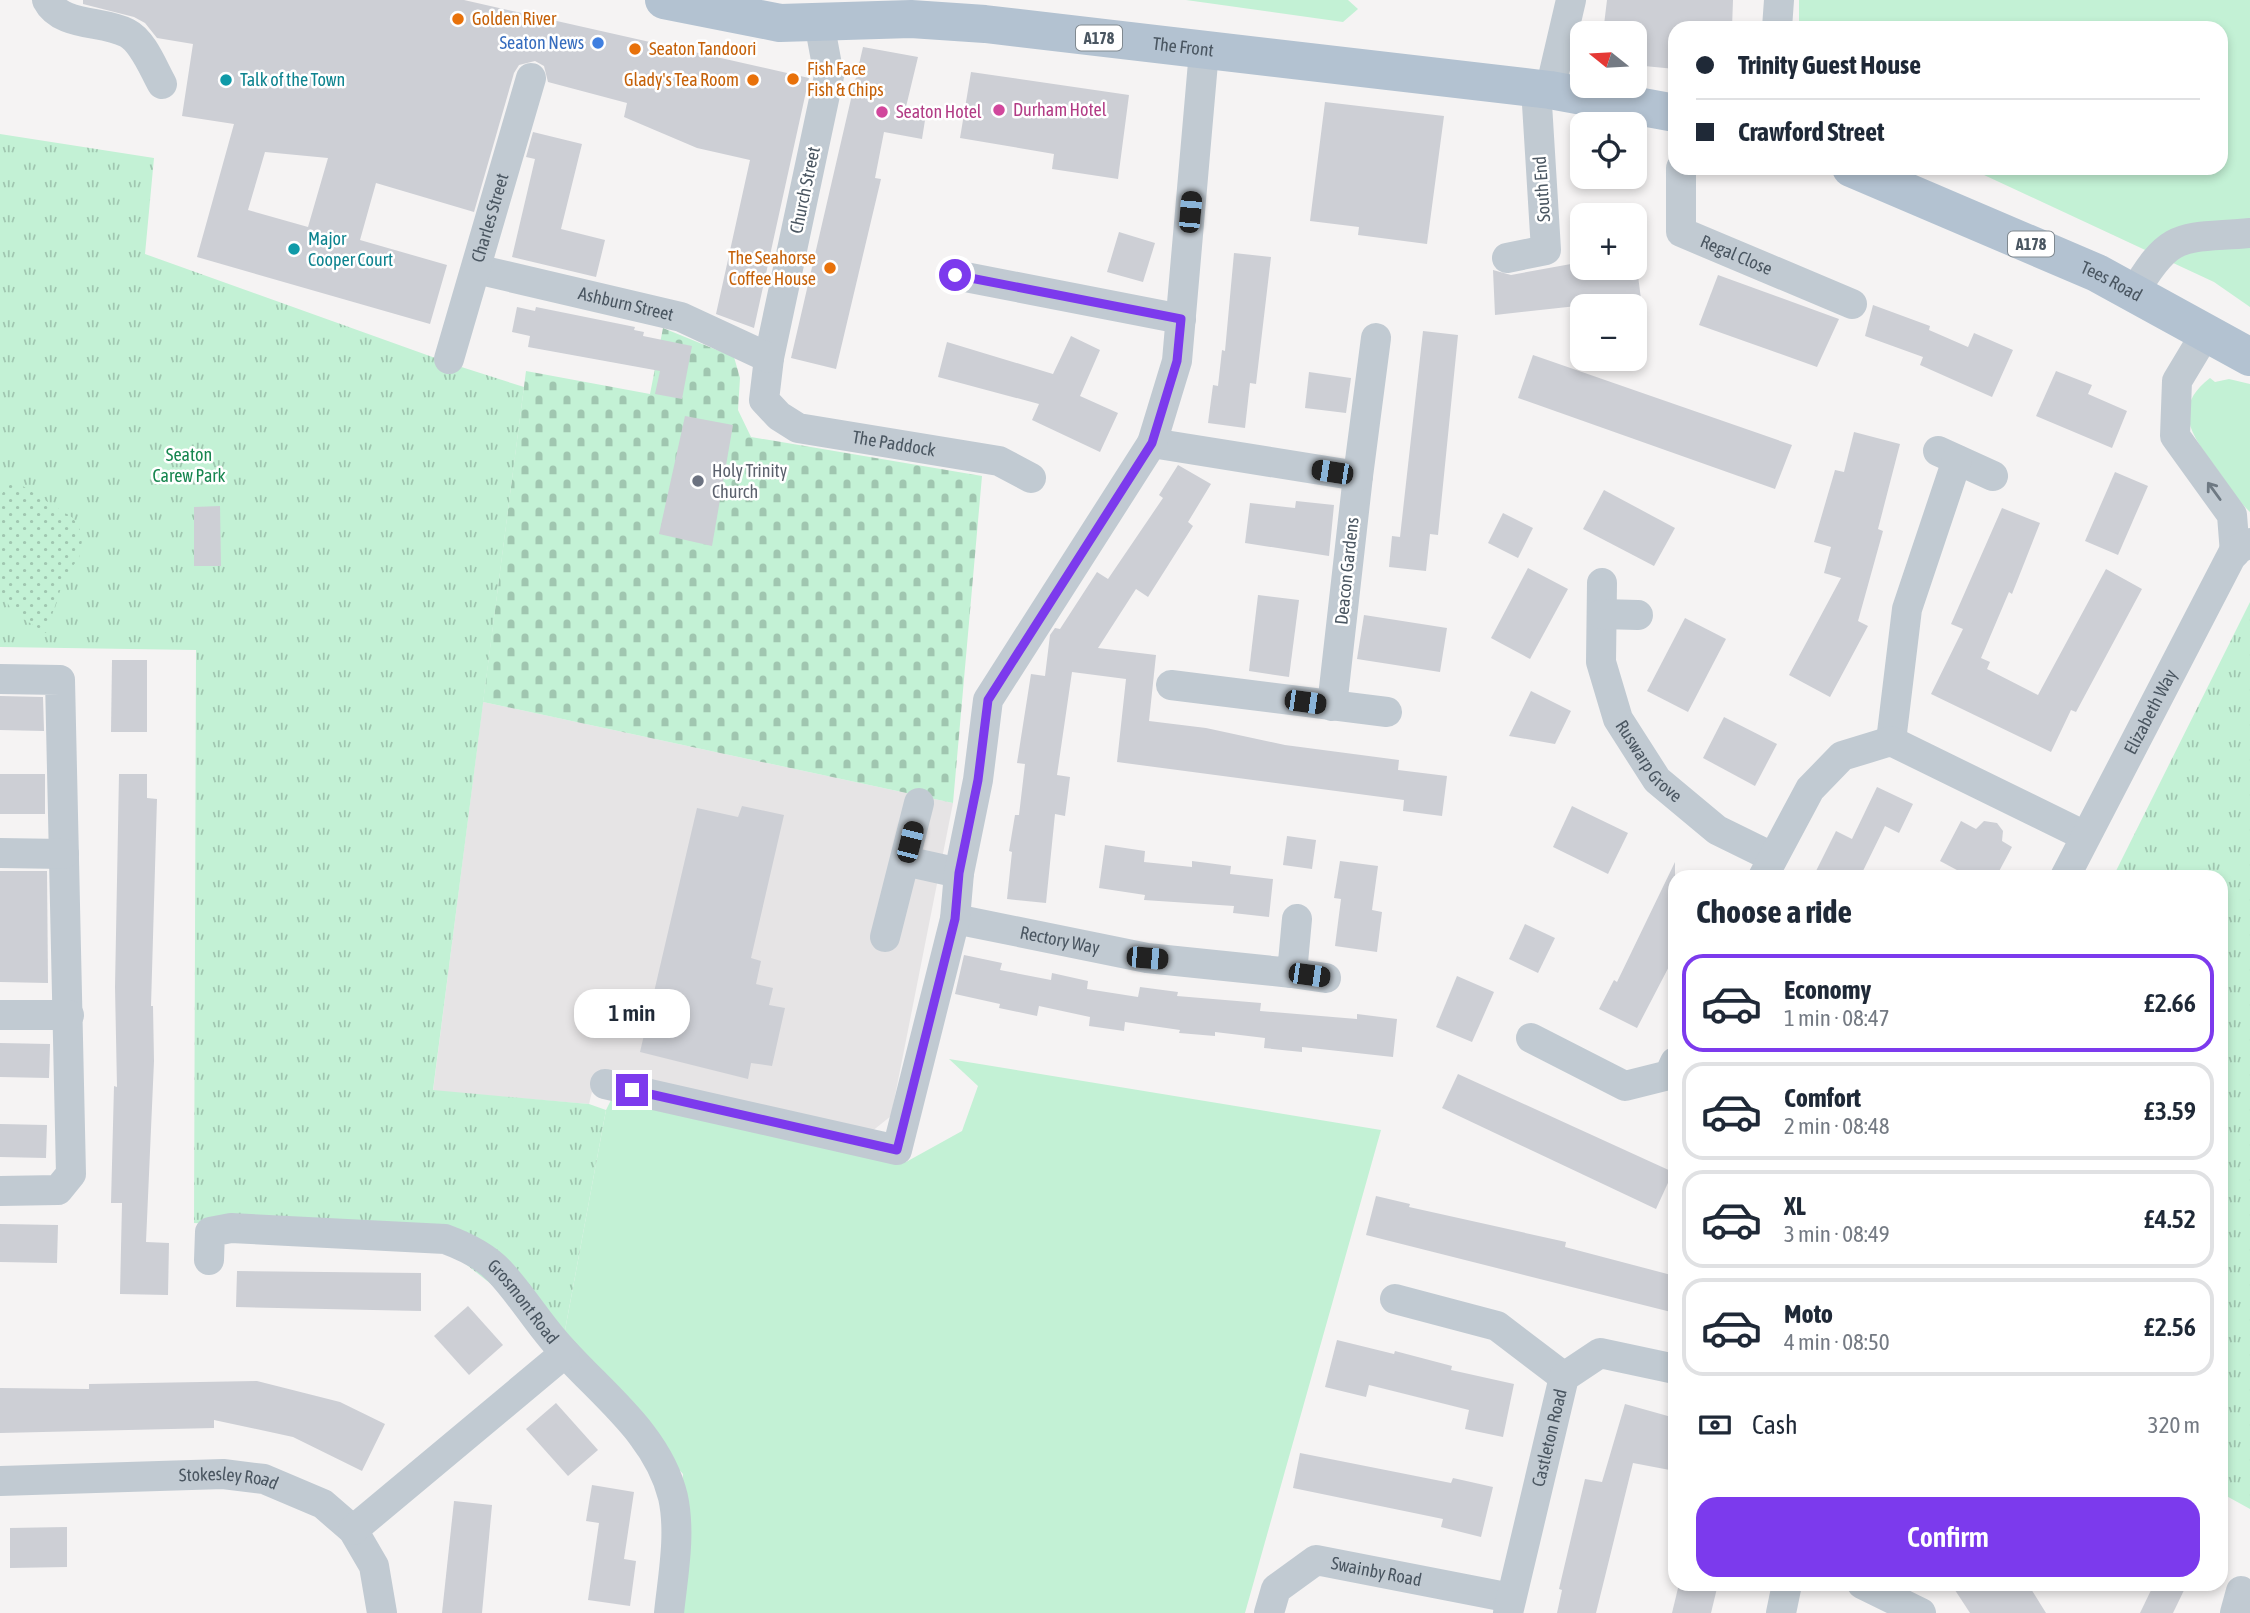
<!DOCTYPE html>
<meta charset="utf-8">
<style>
body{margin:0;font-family:"Asap Condensed",sans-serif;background:#f6f6f7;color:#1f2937;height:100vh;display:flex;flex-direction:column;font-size:26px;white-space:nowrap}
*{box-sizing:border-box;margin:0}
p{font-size:23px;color:#747a83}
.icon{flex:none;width:38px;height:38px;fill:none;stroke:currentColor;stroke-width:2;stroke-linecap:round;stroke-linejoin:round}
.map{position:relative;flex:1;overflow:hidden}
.side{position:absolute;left:1668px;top:870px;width:560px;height:721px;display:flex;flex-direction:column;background:#fff;border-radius:21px;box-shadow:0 4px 10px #0003}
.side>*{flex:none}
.guide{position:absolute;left:1668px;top:21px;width:560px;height:154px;border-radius:21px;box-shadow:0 4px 10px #0003;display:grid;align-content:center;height:154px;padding:0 28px;background:#fff}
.needle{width:46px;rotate:288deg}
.tools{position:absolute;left:1570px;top:21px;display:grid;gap:14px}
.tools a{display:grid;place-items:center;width:77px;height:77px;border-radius:14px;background:#fff;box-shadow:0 4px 10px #0003;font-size:35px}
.end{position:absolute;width:32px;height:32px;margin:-16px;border:9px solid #7c3aed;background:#fff;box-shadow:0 0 0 4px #fff}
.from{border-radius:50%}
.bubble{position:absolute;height:49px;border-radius:21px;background:#fff;box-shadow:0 4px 10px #0003;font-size:23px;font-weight:600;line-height:49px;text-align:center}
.car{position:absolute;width:21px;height:42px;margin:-21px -10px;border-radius:9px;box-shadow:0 0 5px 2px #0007;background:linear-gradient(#222 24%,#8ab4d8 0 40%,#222 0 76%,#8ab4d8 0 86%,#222 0)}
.guide b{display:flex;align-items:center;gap:24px;height:66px;font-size:26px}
.guide b+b{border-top:2px solid #e0e1e3}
.guide i{width:18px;height:18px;background:#1f2937}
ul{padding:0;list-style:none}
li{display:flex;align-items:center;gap:21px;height:98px;margin:0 14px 10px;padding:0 14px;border:4px solid #e0e1e3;border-radius:21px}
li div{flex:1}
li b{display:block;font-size:26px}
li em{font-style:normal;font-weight:600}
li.on{border-color:#7c3aed}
li>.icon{width:63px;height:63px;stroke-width:1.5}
h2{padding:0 28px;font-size:32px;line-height:84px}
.pay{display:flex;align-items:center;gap:18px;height:77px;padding:0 28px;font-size:26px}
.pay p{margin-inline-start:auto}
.cta{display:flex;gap:14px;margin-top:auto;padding:14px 28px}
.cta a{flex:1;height:80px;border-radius:21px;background:#7c3aed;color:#fff;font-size:28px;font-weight:600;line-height:80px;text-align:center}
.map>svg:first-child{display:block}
.education{fill:#e6e4e5}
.grass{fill:#c3f1d5}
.cemetery{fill:url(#cemetery-stones)}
.park{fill:url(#park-tufts)}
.garden{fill:url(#garden-dots)}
.building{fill:#cdcfd5;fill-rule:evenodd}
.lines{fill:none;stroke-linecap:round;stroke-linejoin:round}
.minor{stroke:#c1cad2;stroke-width:30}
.major{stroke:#b3c2d1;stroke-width:38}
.oneway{stroke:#6e7983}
.route{stroke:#7c3aed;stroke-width:9}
.food-dot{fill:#e8710a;stroke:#fff;stroke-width:2.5}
.shop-dot{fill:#3f7fe0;stroke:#fff;stroke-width:2.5}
.culture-dot{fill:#0f9aa8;stroke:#fff;stroke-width:2.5}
.hotel-dot{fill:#d1479c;stroke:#fff;stroke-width:2.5}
.worship-dot{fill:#6b7280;stroke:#fff;stroke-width:2.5}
.labels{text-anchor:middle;stroke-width:5;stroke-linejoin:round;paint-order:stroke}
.shield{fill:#fff;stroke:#808990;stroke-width:2}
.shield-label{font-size:16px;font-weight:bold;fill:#4a5661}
.food-label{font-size:18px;fill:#c56008;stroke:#fff;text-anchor:start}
.shop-label{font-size:18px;fill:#366cbe;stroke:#fff;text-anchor:end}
.street-label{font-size:18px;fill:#4a5661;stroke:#fff}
.culture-label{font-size:18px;fill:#0d838f;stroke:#fff;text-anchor:start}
.hotel-label{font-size:18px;fill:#b23c85;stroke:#fff;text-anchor:start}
.park-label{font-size:18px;fill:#17864f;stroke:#fff}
.worship-label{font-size:18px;fill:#5b616d;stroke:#fff;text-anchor:start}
</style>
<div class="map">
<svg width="2250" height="1613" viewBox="0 0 2250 1613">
<defs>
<pattern id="cemetery-stones" width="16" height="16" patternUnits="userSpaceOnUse" patternTransform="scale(1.75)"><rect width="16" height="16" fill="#c3f1d5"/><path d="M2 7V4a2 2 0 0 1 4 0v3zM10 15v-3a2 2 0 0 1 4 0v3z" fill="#a0c6b0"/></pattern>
<pattern id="park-tufts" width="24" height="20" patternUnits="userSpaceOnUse" patternTransform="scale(1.75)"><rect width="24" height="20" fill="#c3f1d5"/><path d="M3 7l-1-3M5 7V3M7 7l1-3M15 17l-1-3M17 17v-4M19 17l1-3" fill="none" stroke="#a0c6b0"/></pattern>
<pattern id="garden-dots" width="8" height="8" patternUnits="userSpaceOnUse" patternTransform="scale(1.75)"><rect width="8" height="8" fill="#c3f1d5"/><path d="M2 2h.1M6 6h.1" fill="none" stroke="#a0c6b0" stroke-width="1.8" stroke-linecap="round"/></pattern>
</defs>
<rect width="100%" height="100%" fill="#f5f3f3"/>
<path class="education" d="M483 702 953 803 891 1116 871 1132 597 1071 589 1104 433 1091Z"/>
<g class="grass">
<path d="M1186 0H1348L1358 9 1343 22Z"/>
<path d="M1799 0H2250V307L2214 282 1969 168H2221V28H1799Z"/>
<path d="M2210 378 2215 382 2229 379 2250 384V512C2238 501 2229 486 2219 472 2196 440 2168 410 2210 378Z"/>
<path d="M949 1059 1381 1130 1245 1613H677L683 1474 563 1341 606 1110 612 1098 906 1162 962 1131 978 1086Z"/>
</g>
<path class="cemetery" d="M663 328 734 357 740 378 738 410 751 437 982 476 953 803 483 702 526 371 650 394Z"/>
<g class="park">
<path d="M0 134 154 158 145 254 452 364 524 387 433 1090 589 1104 606 1110 563 1341 429 1235 194 1223 196 650 0 647Z"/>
<path d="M2250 602V1509L2221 1493V877H2113Z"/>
</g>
<path class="garden" d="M10 478 73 518 83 535 79 558 65 576 46 633 14 613 0 592V498Z"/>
<g class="building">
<path d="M83 0H464L809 78 754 328 716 314 750 160 697 148 624 117 627 103 548 82 544 66 535 61 519 65 514 73 474 212 376 183 360 240 447 265 430 324 197 257 234 124 182 116 193 44 157 38 145 23 134 17 83 4ZM265 152 328 158 308 227 248 210Z"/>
<path d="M1607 0H1733L1732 28H1675V69L1634 65V33H1603Z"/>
<path d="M863 47 918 57 905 111 926 114 922 139 884 132 875 178 881 179 836 369 791 358Z"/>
<path d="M971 72 1129 95 1118 179 1052 169 1054 154 960 138Z"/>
<path d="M1325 102 1444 116 1427 244 1358 235 1359 227 1310 221Z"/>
<path d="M533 132 582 144 561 229 605 240 596 277 512 257 535 159 526 157Z"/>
<path d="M1119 232 1155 243 1143 282 1107 272Z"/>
<path d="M1234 253 1271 257 1256 384 1250 383 1245 428 1208 423 1213 385 1218 386 1222 350 1225 351Z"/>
<path d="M1582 262V268H1637L1641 299 1495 315 1493 270 1511 275Z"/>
<path d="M1718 275 1839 319 1817 367 1699 325Z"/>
<path d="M1873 305 1930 326 1929 330 1968 347 1974 333 2013 350 1992 397 1920 365 1923 357 1865 336Z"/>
<path d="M517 307 535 311 536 307 635 327 634 330 644 332 643 336 692 346 682 399 655 394 660 371 528 347 530 336 512 332Z"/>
<path d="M1423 331 1458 335 1438 535 1430 534 1426 571 1389 567 1392 536 1400 537Z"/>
<path d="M1071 336 1100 350 1080 396 1118 413 1100 452 1032 420 1039 404 938 377 947 342 1053 374Z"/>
<path d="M1533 355 1792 445 1775 489 1518 398Z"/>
<path d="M2056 371 2092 385 2088 394 2127 411 2112 448 2036 416Z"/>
<path d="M1309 372 1351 378 1346 413 1305 408Z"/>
<path d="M685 416 733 425 712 546 659 534Z"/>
<path d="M1854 432 1900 444 1878 529 1883 531 1858 621 1868 626 1830 697 1789 675 1841 578 1824 573 1831 547 1814 542 1835 470 1844 472Z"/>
<path d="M1178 465 1211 484 1188 522 1193 526 1148 597 1136 589 1098 648 1156 655 1149 721 1206 728 1285 745 1399 760 1398 770 1447 776 1442 816 1403 811 1404 800 1117 762 1126 679 1072 672 1057 775 1070 777 1065 816 1055 814 1046 903 1007 899 1012 852 1009 851 1015 815H1019L1025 764 1017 763 1031 674 1045 676 1050 635 1055 628 1060 629 1097 572 1108 579 1163 498 1159 495Z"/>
<path d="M2115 472 2148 486 2118 555 2085 541Z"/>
<path d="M1604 490 1675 528 1654 566 1583 529Z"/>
<path d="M1296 501 1334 505 1329 556 1245 543 1250 503 1295 508Z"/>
<path d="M220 506 221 566H194V507Z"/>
<path d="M2002 508 2040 523 2012 594 2009 592 1981 658 1990 662 1987 669 2038 695 2106 569 2142 589 2076 712 2071 710 2051 752 1931 694 1963 629 1951 624Z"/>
<path d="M1503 513 1533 528 1518 558 1488 543Z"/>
<path d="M1528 568 1568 589 1530 659 1491 638Z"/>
<path d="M1258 595 1299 600 1289 677 1249 671Z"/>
<path d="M1364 615 1447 628 1440 672 1357 659Z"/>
<path d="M1685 618 1726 639 1688 712 1647 691Z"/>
<path d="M112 660H147V732H111Z"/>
<path d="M1531 691 1571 711 1555 744 1509 736Z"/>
<path d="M0 696 43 697 44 731 0 730Z"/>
<path d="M1724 717 1777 744 1755 786 1703 758Z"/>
<rect x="0" y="774" width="45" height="40"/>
<path d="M119 774H147V798L157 799 151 1006H153L154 1061 146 1242 169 1243 168 1295 120 1294 122 1203H111L114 1086 117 1087 115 987Z"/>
<path d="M1877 787 1913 804 1899 833 1885 826 1860 877H1813L1836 831 1852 839Z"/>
<path d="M742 806 784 815 751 958 761 961 756 984 773 988 769 1005 785 1008 772 1066 751 1063 748 1079 640 1052 697 808 738 817Z"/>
<path d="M1572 806 1628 833 1608 874 1553 847Z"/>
<path d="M1961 821 1976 829 1984 821 1997 823 2003 831 2002 841 2012 847 1996 877H1970L1940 861Z"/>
<path d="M1287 836 1316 840 1312 869 1283 865Z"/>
<path d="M1105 845 1145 851 1144 862 1192 867V861L1231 866 1230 874 1273 879 1269 917 1233 913 1234 906 1144 900 1145 895 1099 888Z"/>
<path d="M1340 861 1378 866 1372 910 1382 912 1377 952 1335 946 1341 899 1334 898Z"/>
<path d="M1675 862V955L1637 1028 1599 1009 1614 980 1617 982Z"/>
<path d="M0 871H47L48 983 0 982Z"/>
<path d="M1525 924 1555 938 1538 973 1509 959Z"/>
<path d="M964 955 1002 963 1000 970 1051 980 1052 973 1088 981 1087 989 1138 997 1140 987 1178 992 1177 996 1261 1003 1260 1011 1357 1019V1014L1397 1019 1393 1057 1302 1047V1052L1264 1048 1265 1038 1215 1032V1036L1179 1033 1180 1030 1125 1022 1124 1031 1089 1026 1090 1017 1039 1006 1037 1016 999 1008 1000 1004 955 994Z"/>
<path d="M1457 976 1494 992 1472 1042 1436 1027Z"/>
<path d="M0 1043 50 1044 49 1078 0 1077Z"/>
<path d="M1458 1074 1673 1172 1656 1209 1442 1108Z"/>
<path d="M0 1124 47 1125 46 1158 0 1157Z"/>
<path d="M1376 1196 1410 1204 1409 1207 1566 1242 1565 1247 1675 1276V1313L1366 1235Z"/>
<path d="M0 1224 58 1225 57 1263 0 1262Z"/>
<path d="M237 1271 421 1273V1311L236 1307Z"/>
<path d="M468 1306 503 1345 469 1375 434 1336Z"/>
<path d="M1337 1340 1394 1354 1395 1351 1452 1366 1451 1370 1514 1384 1503 1437 1465 1429 1469 1410 1369 1385 1366 1397 1325 1387Z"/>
<path d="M257 1381 340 1402 385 1424 362 1471 293 1437 214 1420V1428L0 1433V1388L89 1389V1384Z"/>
<path d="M556 1403 598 1450 568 1476 526 1429Z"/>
<path d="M1625 1404 1675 1418V1471L1633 1463 1596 1613H1557L1562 1590 1559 1589 1585 1479 1602 1482Z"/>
<path d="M1300 1453 1451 1483 1453 1478 1493 1487 1481 1537 1441 1527 1443 1519 1293 1488Z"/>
<path d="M592 1485 634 1492 624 1559 636 1561 630 1606 588 1600 599 1523 586 1521Z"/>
<path d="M454 1501 492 1505 482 1613H442Z"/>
<path d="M67 1527V1567L10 1568V1528Z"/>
<path d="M1679 1584H1718L1711 1613H1672Z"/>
<path d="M1951 1584H2028L2046 1613H1970Z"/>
<path d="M2154 1584H2187L2173 1613H2140Z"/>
</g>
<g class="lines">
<g class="minor">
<path d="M47 0C61 27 102 20 127 33 143 41 153 68 162 84"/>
<path id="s1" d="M819 22 829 76 769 358 764 400 779 416 798 428 999 461 1031 478"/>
<path d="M1777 28 1779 0"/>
<path d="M1550 90 1571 0"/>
<path id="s2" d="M1681 168V232L1852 304"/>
<path d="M1507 258 1546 250 1536 88"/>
<path id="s3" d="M476 269 681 317 769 358"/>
<path d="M955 275 1181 319"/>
<path d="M2134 293C2171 229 2182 239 2250 233"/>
<path d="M2207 331 2177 381 2175 436 2232 515 2235 553"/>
<path id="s4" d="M449 359 531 78"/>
<path d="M1152 443 1358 476 1332 706"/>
<path d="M1938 451 1993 476"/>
<path d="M1358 476 1376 338"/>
<path id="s5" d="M1602 583 1601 662 1618 719 1657 780 1717 830 1772 857"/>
<path d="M1602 614 1638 615"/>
<path d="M0 679 60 680 71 1174 58 1190 0 1191"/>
<path d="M1171 685 1387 712"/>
<path d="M1891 741 1907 609 1957 460"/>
<path d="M0 853 64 854"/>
<path d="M905 861 959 873"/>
<path d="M1763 877 1810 789 1842 756 1891 741 2085 836"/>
<path id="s6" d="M2065 877 2234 551 2250 543"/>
<path id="s7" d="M955 919 1147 958 1292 973 1297 919"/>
<path d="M885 937 919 803"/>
<path d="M1292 973 1326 978"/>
<path d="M0 1015H69"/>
<path d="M1531 1038 1625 1086 1669 1075 1675 1062"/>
<path d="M605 1084 897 1150 955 919 959 873 978 780 988 700 1152 443 1177 361 1204 51"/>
<path id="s8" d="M209 1260 210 1232 231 1228 445 1239C464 1246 485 1256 499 1271 519 1292 534 1317 552 1338 593 1388 657 1430 673 1497 681 1534 673 1575 669 1613"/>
<path d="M1395 1299 1497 1326 1564 1377"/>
<path id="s9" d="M0 1481 223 1474 264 1479 323 1504 353 1530 374 1566 382 1613"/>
<path d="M353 1530 565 1353"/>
<path d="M1862 1584 1921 1613"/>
<path id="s10" d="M1269 1613 1276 1589 1316 1560 1511 1598"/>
<path id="s11" d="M1508 1613 1564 1377 1600 1353 1675 1369"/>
<path d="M1781 1613 1787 1584"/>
<path d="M2235 1613 2241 1591"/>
</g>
<g class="major">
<path id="s12" d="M664 0 780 23 911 19 985 24 1550 90 1675 113"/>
<path id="s13" d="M1851 168 2097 273 2250 357"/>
</g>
</g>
<defs><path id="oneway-shaft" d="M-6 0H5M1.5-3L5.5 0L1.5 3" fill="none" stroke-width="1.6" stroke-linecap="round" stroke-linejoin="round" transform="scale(1.75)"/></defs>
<use class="oneway" href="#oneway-shaft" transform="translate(2214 491) rotate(-126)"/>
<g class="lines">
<path class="route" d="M632 1090 897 1150 955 919 959 873 978 780 988 700 1152 443 1177 361 1181 319 955 275"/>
</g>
<g class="food-dot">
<circle cx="458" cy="19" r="7"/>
<circle cx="635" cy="49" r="7"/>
<circle cx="793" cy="79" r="7"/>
<circle cx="753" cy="80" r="7"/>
<circle cx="830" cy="268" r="7"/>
</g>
<circle class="shop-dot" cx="598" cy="43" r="7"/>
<g class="culture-dot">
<circle cx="226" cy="80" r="7"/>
<circle cx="294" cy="249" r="7"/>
</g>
<g class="hotel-dot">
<circle cx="999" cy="110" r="7"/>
<circle cx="882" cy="112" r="7"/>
</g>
<circle class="worship-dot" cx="698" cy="481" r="7"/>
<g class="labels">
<g class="shield">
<rect x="1076" y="25.5" width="46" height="25" rx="5"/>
<rect x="2008" y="231.5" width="46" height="25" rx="5"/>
</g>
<g class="shield-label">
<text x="1099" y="44">A178</text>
<text x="2031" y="250">A178</text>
</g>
<g class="food-label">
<text x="472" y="25">Golden River</text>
<text x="649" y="55">Seaton Tandoori</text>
<text x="807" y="75">Fish Face<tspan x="807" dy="21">Fish &amp; Chips</tspan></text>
<text x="739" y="86" text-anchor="end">Glady's Tea Room</text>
<text x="816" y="264" text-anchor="end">The Seahorse<tspan x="816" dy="21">Coffee House</tspan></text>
</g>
<g class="shop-label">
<text x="584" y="49">Seaton News</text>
</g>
<g class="street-label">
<text dy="6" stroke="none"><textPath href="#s12" startOffset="523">The Front</textPath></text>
<text transform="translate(1542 189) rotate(-94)" y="6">South End</text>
<text transform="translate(805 190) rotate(-78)" y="6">Church Street</text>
<text dy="6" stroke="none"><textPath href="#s4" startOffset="147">Charles Street</textPath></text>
<text dy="6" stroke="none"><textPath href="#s2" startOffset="124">Regal Close</textPath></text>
<text dy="6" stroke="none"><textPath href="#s13" startOffset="284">Tees Road</textPath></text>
<text dy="6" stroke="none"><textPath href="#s3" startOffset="154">Ashburn Street</textPath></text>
<text dy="6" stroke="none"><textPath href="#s1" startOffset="527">The Paddock</textPath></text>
<text transform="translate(1347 571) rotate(-84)" y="6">Deacon Gardens</text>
<text dy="6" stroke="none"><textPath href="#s6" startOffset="186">Elizabeth Way</textPath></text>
<text dy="6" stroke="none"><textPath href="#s5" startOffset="191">Ruswarp Grove</textPath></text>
<text dy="6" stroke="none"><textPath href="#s7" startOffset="107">Rectory Way</textPath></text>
<text dy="6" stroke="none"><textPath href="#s8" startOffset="366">Grosmont Road</textPath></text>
<text dy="6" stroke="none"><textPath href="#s11" startOffset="180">Castleton Road</textPath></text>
<text dy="6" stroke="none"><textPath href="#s9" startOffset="229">Stokesley Road</textPath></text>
<text dy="6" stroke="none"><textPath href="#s10" startOffset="136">Swainby Road</textPath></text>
</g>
<g class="culture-label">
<text x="240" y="86">Talk of the Town</text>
<text x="308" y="245">Major<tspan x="308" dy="21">Cooper Court</tspan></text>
</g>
<g class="hotel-label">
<text x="1013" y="116">Durham Hotel</text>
<text x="896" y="118">Seaton Hotel</text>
</g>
<g class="park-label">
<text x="189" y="461">Seaton<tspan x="189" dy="21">Carew Park</tspan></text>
</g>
<g class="worship-label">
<text x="712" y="477">Holy Trinity<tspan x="712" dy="21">Church</tspan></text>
</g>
</g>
</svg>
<div class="tools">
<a><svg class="needle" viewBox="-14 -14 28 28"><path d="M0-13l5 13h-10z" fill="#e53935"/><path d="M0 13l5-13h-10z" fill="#747a83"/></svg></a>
<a><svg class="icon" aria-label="locate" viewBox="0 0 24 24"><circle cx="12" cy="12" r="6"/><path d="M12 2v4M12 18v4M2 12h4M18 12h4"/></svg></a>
<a>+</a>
<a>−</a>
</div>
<i class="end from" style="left:955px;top:275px"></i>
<i class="end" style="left:632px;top:1090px"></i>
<div class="bubble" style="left:574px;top:989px;width:116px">1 min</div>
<i class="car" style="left:1190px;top:212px;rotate:5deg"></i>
<i class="car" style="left:1332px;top:472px;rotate:279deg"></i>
<i class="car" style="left:1305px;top:702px;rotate:98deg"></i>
<i class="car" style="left:910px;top:842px;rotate:14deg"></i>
<i class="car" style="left:1147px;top:958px;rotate:95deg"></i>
<i class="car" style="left:1309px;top:975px;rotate:98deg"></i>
<div class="guide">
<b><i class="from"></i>Trinity Guest House</b>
<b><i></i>Crawford Street</b>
</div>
<section class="side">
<h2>Choose a ride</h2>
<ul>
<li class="on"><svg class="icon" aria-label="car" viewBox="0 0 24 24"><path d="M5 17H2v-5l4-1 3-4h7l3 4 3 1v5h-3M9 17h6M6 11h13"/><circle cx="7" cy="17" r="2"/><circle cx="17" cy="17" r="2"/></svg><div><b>Economy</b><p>1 min · 08:47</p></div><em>£2.66</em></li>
<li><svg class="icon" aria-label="car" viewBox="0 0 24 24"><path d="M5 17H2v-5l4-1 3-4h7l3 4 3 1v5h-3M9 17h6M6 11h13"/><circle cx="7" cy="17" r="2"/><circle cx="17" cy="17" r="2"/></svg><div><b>Comfort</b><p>2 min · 08:48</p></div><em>£3.59</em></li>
<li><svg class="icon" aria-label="car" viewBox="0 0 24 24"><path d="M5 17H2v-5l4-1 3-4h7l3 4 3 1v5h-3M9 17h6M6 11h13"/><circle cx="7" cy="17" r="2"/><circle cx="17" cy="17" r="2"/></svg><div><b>XL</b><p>3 min · 08:49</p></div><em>£4.52</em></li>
<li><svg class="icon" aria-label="car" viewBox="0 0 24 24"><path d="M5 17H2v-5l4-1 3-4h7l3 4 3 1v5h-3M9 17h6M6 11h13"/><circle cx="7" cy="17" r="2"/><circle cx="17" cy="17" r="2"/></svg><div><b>Moto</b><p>4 min · 08:50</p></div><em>£2.56</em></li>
</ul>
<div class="pay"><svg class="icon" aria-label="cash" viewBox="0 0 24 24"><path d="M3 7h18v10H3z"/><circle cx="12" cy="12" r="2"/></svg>Cash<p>320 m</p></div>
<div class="cta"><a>Confirm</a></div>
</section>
</div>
